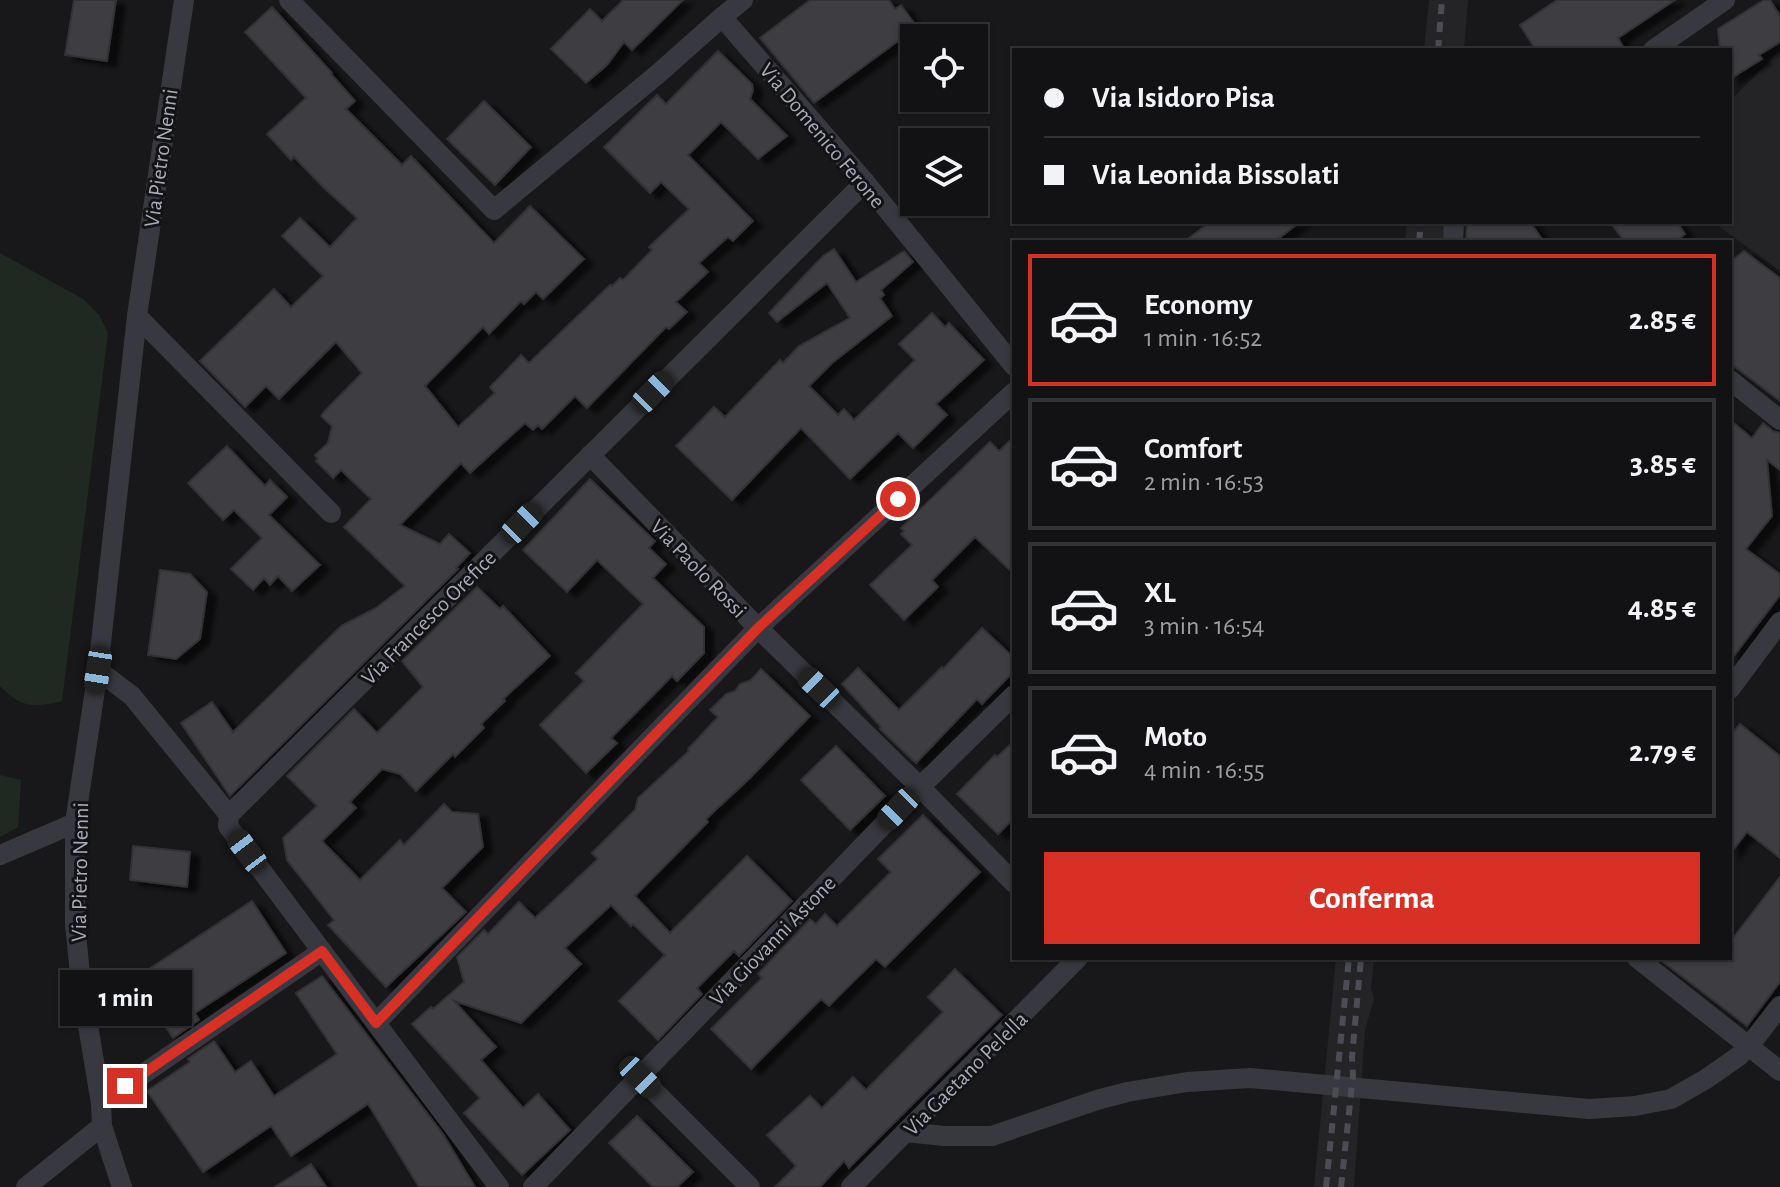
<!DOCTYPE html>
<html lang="it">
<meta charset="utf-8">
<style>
body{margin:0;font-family:"Alegreya Sans",sans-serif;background:#1b1b1d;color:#f1f3f6;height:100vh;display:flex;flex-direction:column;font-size:30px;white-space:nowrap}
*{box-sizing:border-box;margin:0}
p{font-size:26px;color:#9c9ea0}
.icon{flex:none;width:44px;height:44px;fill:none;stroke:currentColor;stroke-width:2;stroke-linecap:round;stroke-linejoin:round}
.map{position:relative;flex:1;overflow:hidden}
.drawer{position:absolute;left:1012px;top:240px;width:720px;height:720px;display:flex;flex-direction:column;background:#121214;border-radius:0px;box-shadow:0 2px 6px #0004,0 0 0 2px #313234}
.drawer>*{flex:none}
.guide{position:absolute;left:1012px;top:48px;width:720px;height:176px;border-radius:0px;box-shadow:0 2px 6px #0004,0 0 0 2px #313234;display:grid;align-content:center;height:176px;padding:0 32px;background:#121214}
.buttons{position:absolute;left:900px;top:24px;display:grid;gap:16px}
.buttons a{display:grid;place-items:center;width:88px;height:88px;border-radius:0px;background:#121214;box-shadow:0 2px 6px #0004,0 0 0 2px #313234;font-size:40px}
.end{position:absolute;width:36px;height:36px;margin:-18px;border:10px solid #d93025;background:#fff;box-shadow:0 0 0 4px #fff}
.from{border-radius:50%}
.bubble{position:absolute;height:56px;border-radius:0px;background:#121214;box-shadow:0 2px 6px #0004,0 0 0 2px #313234;font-size:26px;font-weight:700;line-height:56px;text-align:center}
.car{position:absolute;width:24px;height:48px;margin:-24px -12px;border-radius:10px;box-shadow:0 0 6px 2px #0007;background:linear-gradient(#222 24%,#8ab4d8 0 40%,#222 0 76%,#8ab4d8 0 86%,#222 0)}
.guide b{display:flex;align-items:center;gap:28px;height:76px;font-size:30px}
.guide b+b{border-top:2px solid #313234}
.guide i{width:20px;height:20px;background:#f1f3f6}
ul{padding:14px 0 0;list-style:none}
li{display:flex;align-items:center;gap:24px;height:132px;margin:0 16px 12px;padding:0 16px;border:4px solid #313234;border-radius:0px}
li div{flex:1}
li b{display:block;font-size:30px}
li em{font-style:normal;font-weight:700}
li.selected{border-color:#d93025}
li>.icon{width:72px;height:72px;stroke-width:1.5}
.cta{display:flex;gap:16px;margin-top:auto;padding:16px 32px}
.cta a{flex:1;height:92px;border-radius:0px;background:#d93025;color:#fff;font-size:32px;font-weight:700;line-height:92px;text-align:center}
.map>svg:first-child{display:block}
.built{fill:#242427}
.green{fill:#1f2922}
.building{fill:#3d3d42;stroke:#323236;stroke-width:2;filter:url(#shadow)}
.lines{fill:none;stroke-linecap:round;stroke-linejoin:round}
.street{stroke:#383840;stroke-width:20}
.rail{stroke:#4b4c55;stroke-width:6;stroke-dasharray:10 8;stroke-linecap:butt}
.route{stroke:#d93025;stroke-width:10}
.labels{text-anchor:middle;stroke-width:6;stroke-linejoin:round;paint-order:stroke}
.street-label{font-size:22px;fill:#a9abbb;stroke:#131315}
</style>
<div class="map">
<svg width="1780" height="1187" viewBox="0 0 1780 1187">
<defs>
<filter id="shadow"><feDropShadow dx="9" dy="5" stdDeviation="2" flood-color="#0009"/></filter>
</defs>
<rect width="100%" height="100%" fill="#18181a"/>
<g class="built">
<path d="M1429 0H1468L1464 50H1424Z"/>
<path d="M1780 50V271L1713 222H1730V101Z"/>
<path d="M1407 222H1446L1444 242H1405Z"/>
<path d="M1336 958H1374L1371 988 1374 999 1365 1030 1354 1187H1314Z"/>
</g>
<g class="green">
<path d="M0 253 83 299 99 315 108 333 62 701C33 708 21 708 0 686Z"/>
<path d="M0 775 21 780 18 827 0 837Z"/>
</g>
<g class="building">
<path d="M74 0H116L107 61 65 55Z"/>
<path d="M623 0H683L632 50 624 42 607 65 586 83 551 49 590 9 602 21Z"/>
<path d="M810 0H889L895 9 901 5 917 27 814 103 760 38Z"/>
<path d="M1557 0H1675L1618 38 1625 50H1536L1520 25Z"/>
<path d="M1764 0H1770L1780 16V42L1759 55 1762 59 1730 79V50H1720L1718 29Z"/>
<path d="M272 7 332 73 331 74 355 101 346 109 402 165 411 156 494 243 530 206 584 259 543 299 536 292 524 304 521 301 489 334 483 327 425 386 458 427 495 393 490 387 521 355 529 363 610 285 612 286 620 278 623 280 652 250 649 247 689 209 661 182 650 193 604 147 657 95 666 104 718 51 752 84 753 90 750 99 787 136 758 159 721 122 688 155 753 221 733 241 728 237 699 263 708 272 676 302 687 312 669 329 666 327 587 408 575 396 542 429 538 425 533 430 525 423 470 473 461 463 400 525 440 544 449 534 470 553 456 568 458 569 230 796 181 723 212 702 233 732 341 626 376 608 405 586 344 527 371 499 341 470 333 478 316 461 318 459 315 455 328 443 332 426 321 416 324 412 362 373 336 342 279 399 266 386 245 407 200 361 274 289 291 307 323 276 282 236 300 218 330 247 357 218 324 188 294 157 291 160 267 134 306 98 245 32Z"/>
<path d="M484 101 531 147 495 185 447 139Z"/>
<path d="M1210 222H1300L1274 242H1184Z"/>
<path d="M1467 222H1530L1544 242H1466Z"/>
<path d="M1610 222H1677L1685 234 1675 242H1625Z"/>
<path d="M834 249 856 282 904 251 913 262 881 290 884 295 880 298 892 316 832 363 809 386 838 415 844 409 854 420 915 360 899 344 932 313 945 327 949 323 984 360 936 404 947 415 913 448 898 433 850 479 801 428 732 500 676 446 714 407 725 417 780 360 783 363 799 346 850 318 827 283 777 322 769 313 823 256Z"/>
<path d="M1744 251 1780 278V401L1730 363V262Z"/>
<path d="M1730 420 1752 438 1763 423 1773 431 1780 433V470L1767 460 1772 516 1746 549 1780 574V595L1730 661Z"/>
<path d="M1014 437V574L975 537 932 580 938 587 904 620 870 585 912 545 901 534 904 531 901 528 990 442 999 451Z"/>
<path d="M227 446 265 486 270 480 287 497 269 515 320 565 292 591 278 576 270 585 264 578 253 590 231 569 262 538 234 510 223 520 188 483Z"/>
<path d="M590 479 655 541 649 548 666 564 653 578 704 627V653L677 681 672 676 611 738 617 743 586 773 540 725 584 681 576 673 643 604 597 560 567 592 523 550Z"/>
<path d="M160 570 190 574 207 592 200 639 176 659 148 655Z"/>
<path d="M477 587 500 609 503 606 550 656 503 699 505 701 481 724 484 728 455 757 453 754 416 791 400 774 382 769 350 802 356 808 322 841 360 880 400 840 404 845 444 804 452 812 478 814 483 847 442 888 466 912 386 987 328 925 334 920 287 860 283 838 317 806 287 776 354 709 377 733 423 687 402 661Z"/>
<path d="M982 628 1014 658V671L982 704 977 699 916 763 880 729 881 727 842 684 858 668 899 710 942 667 943 669Z"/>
<path d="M761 669 810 716 750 778 706 819 708 822 635 896 670 933 747 856 792 901 739 956 734 951 697 988 702 994 658 1040 619 1001 665 955 633 924 631 926 611 905 565 948 581 964 521 1023 454 1001 496 1047 481 1060 523 1108 538 1094 570 1130 522 1175 464 1113 480 1098 412 1024 431 1007 433 1009 464 982 457 957 484 930 488 934 519 902 535 918 598 859 592 853 635 810 638 798 689 751 688 749 718 717 710 710 726 694 735 691 740 684 751 680Z"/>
<path d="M1740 724 1780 756V858L1747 832 1730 854V736Z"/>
<path d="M1014 741V818L998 834 957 794 995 755 997 757Z"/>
<path d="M836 746 885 796 850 830 801 780Z"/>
<path d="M923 815 980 872 885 967 876 959 829 1006 821 999 751 1069 711 1029 762 978 758 974 810 919 816 924 825 914 837 926 891 872 878 859Z"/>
<path d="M133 846 190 852 187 887 130 880Z"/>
<path d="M1780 877V982L1747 1026 1658 958H1730V942Z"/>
<path d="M252 901 286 953 195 1013 199 1020 173 1038 134 979Z"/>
<path d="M955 969 1002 1015 849 1168 844 1161 820 1187H775L796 1166 767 1135 810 1096 822 1108 853 1077 866 1090 943 1012 928 997Z"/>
<path d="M322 976 443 1134 475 1187H419L368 1104 291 1156 271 1126 203 1172 147 1091 190 1062 188 1059 214 1041 235 1072 251 1061 274 1096 337 1054 296 993Z"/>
<path d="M637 1116 693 1172 677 1187H653L609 1143Z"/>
<path d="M311 1164 326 1187H275Z"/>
</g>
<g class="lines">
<g class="street">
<path d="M289 0 494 210 659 73 722 17 743 0"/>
<path d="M722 17 865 182 1014 366"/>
<path d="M1653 50 1725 0"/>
<path d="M1453 242 1454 222"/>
<path d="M137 316 331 513"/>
<path d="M1730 380 1780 420"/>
<path d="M590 455 758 628 920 787 1014 883"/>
<path d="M98 670 132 696 229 815 228 826 499 1187"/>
<path d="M1730 689 1780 622"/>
<path d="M229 815 865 182"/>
<path d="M0 855 75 823"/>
<path d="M1637 958 1780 1071"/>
<path d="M376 1023 758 628 1014 392"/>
<path d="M640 1077 750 1187"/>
<path d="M101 1103 322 951"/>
<path d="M906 1132 944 1136H992L1097 1100 1127 1092 1187 1082 1250 1078 1589 1109 1635 1106 1671 1099 1706 1079 1739 1056 1749 1046 1780 1006"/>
<path d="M26 1187 102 1126"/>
<path d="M122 1187 102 1126 101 1103 81 984 75 924V823L98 670 137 316 184 0"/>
<path d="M533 1187 920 787 1014 695"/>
<path d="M851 1187 1078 958"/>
</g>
<g class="rail">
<path d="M1438 50 1442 0"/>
<path d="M1419 242 1421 222"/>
<path d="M1326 1187 1349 958"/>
<path d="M1341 1187 1353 1075 1352 1057 1361 958"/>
</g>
</g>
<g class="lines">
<path class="route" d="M125 1086 322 951 376 1023 758 628 898 499"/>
</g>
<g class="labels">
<g class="street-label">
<text transform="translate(823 135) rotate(50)" y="8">Via Domenico Ferone</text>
<text transform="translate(160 158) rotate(-82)" y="8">Via Pietro Nenni</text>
<text transform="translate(699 568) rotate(46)" y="8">Via Paolo Rossi</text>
<text transform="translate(428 617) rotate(-45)" y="8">Via Francesco Orefice</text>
<text transform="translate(79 872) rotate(-89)" y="8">Via Pietro Nenni</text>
<text transform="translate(772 940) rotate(-46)" y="8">Via Giovanni Astone</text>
<text transform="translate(965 1073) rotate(-45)" y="8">Via Gaetano Pelella</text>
</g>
</g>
</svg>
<div class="buttons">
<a><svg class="icon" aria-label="locate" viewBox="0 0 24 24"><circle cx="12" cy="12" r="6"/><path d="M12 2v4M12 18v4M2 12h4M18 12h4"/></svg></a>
<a><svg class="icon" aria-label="layers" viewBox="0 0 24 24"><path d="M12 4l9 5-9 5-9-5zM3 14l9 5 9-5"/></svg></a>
</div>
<i class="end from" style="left:898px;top:499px"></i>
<i class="end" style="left:125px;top:1086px"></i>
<div class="bubble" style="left:60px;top:970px;width:132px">1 min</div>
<i class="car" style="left:653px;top:392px;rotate:45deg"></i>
<i class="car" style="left:522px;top:523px;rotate:45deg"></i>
<i class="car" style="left:98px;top:670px;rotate:189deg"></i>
<i class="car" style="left:819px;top:688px;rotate:314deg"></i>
<i class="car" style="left:898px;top:809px;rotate:224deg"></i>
<i class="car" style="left:247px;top:851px;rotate:323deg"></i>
<i class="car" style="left:640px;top:1077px;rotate:135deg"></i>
<div class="guide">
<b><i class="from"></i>Via Isidoro Pisa</b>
<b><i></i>Via Leonida Bissolati</b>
</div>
<section class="drawer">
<ul>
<li class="selected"><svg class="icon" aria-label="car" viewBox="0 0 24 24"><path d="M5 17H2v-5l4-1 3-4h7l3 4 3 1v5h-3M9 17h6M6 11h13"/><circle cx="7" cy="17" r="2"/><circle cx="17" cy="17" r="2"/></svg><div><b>Economy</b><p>1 min · 16:52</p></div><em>2.85 €</em></li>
<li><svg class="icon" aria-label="car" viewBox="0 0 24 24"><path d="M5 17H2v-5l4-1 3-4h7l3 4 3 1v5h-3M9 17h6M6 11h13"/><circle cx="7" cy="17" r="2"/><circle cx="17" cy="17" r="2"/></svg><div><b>Comfort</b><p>2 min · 16:53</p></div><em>3.85 €</em></li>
<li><svg class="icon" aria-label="car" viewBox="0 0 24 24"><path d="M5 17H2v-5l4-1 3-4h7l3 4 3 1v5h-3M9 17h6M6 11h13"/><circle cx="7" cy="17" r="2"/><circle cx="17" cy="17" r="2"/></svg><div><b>XL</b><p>3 min · 16:54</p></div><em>4.85 €</em></li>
<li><svg class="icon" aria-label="car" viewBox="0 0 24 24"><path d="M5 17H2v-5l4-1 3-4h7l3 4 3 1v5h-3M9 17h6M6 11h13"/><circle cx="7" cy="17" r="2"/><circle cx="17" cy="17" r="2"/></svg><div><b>Moto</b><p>4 min · 16:55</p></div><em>2.79 €</em></li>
</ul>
<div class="cta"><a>Conferma</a></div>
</section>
</div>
